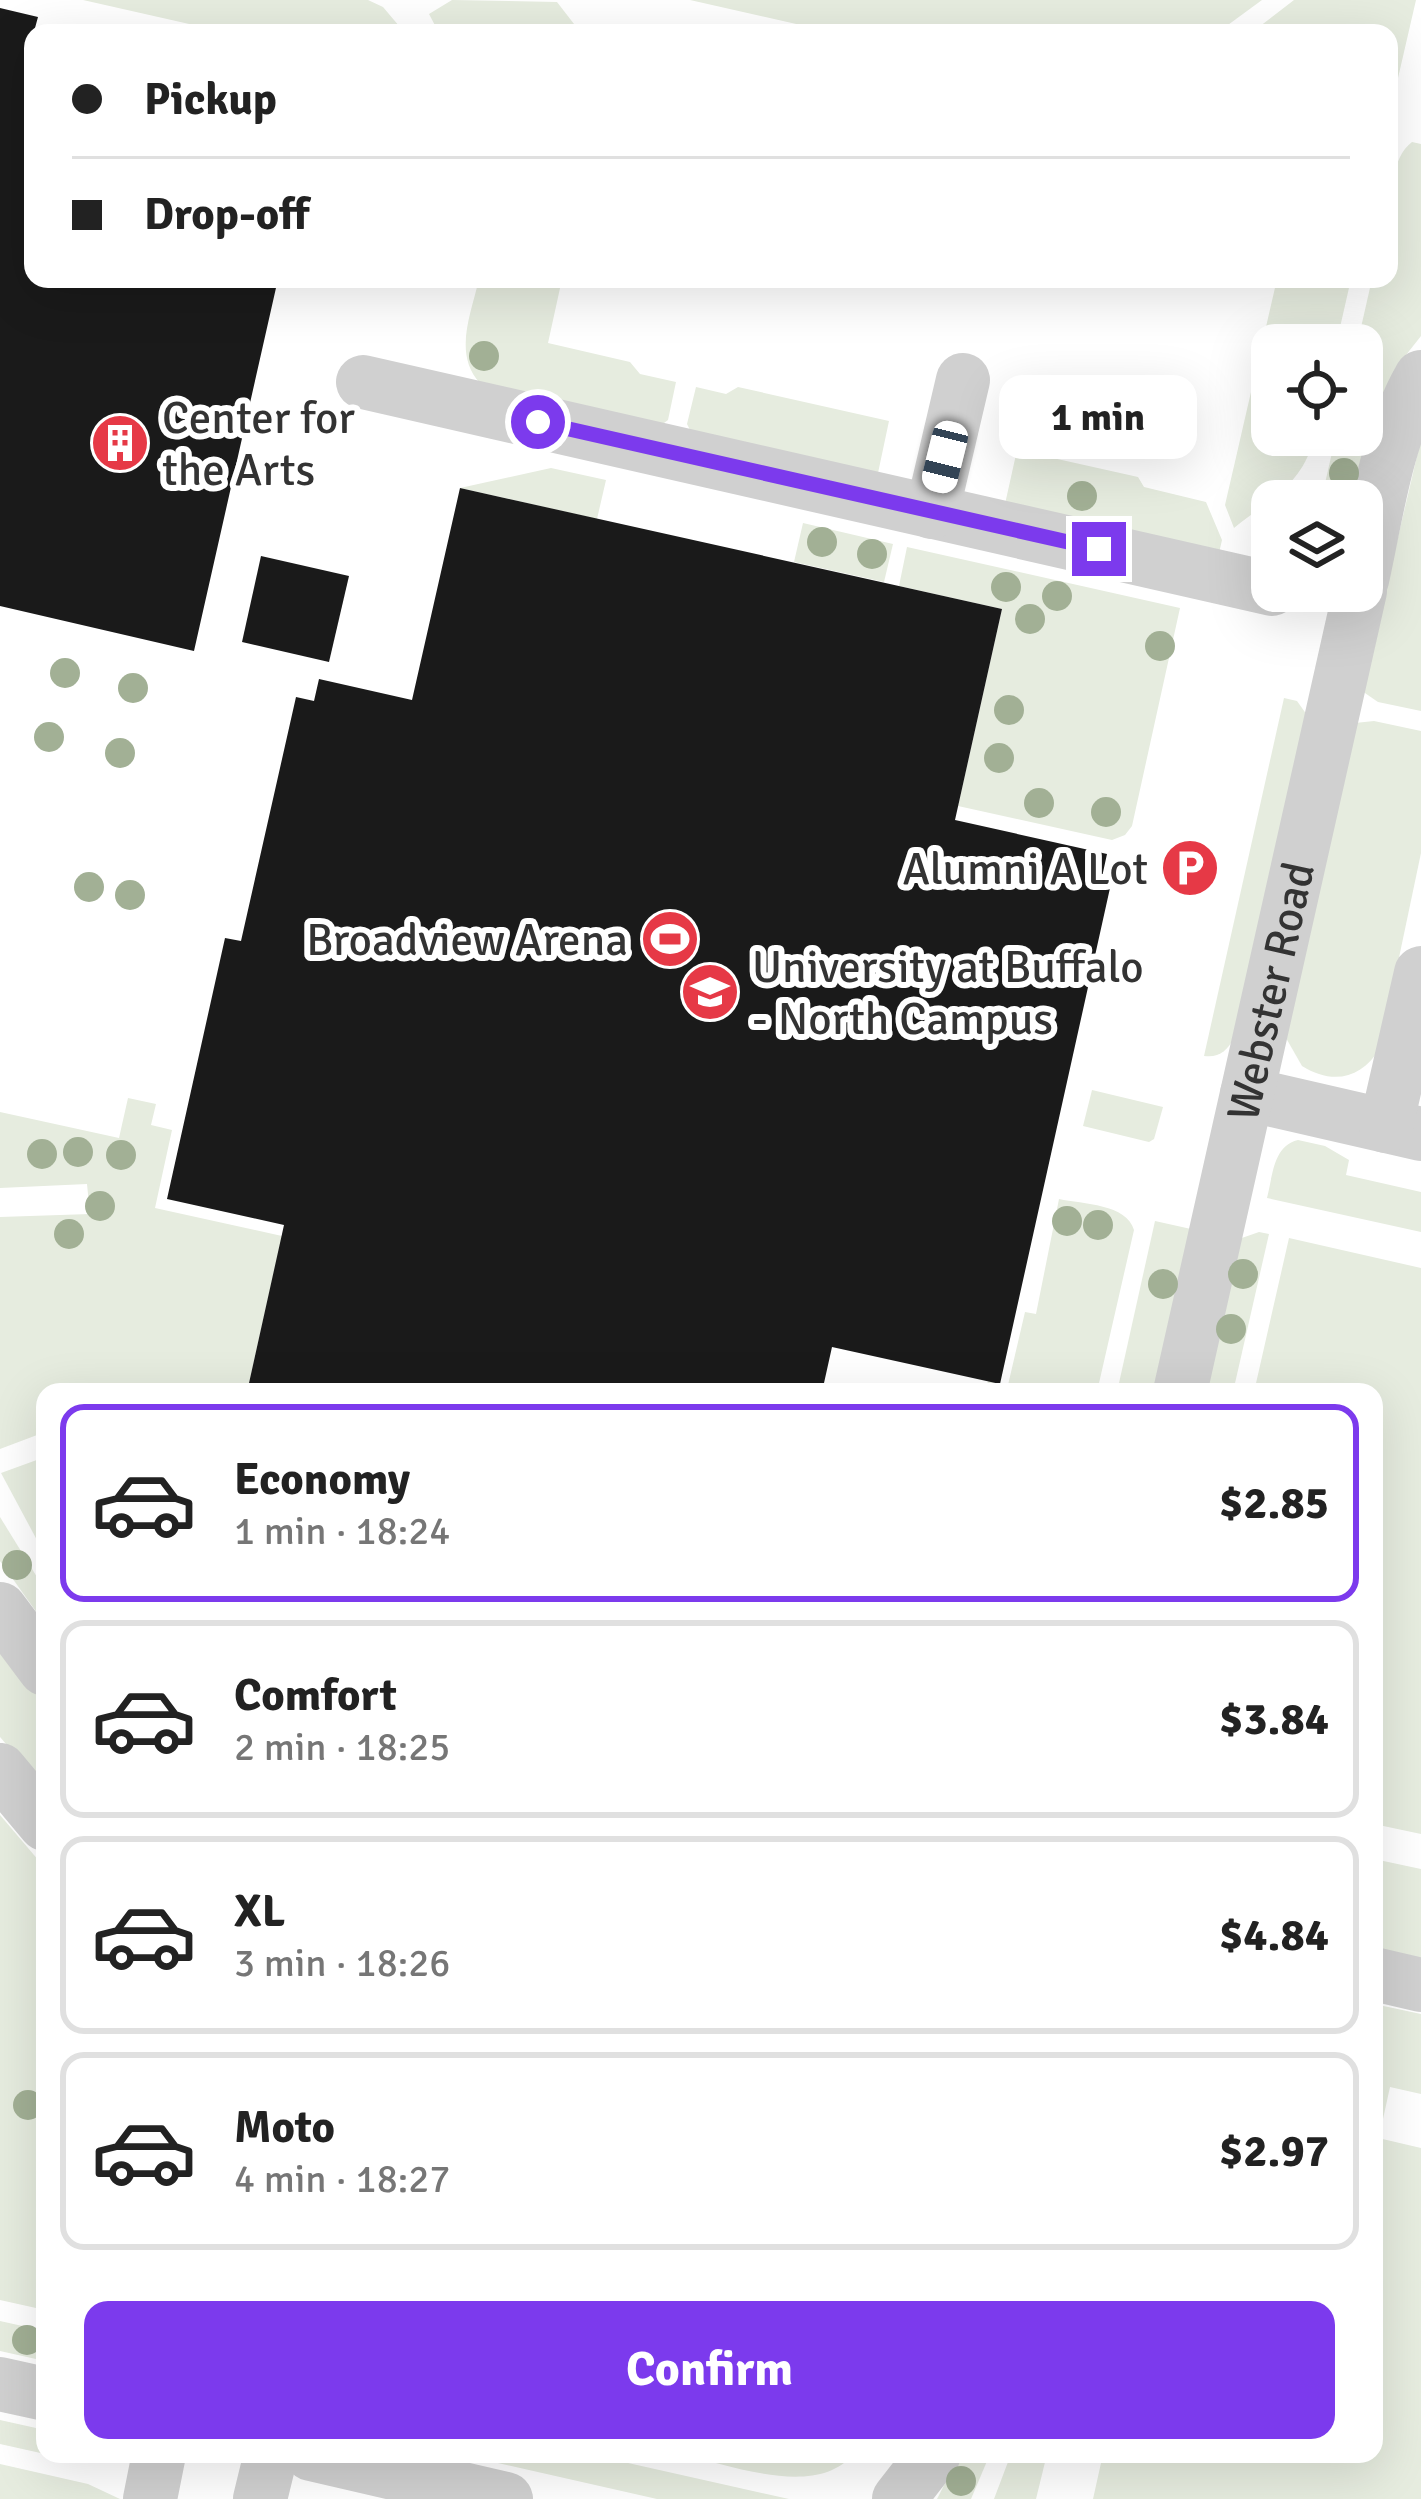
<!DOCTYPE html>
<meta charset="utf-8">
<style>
body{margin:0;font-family:Signika,sans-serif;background:#f2f2f2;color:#222;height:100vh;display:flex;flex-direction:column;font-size:45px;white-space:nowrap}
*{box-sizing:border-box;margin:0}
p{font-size:39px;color:#767676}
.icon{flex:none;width:66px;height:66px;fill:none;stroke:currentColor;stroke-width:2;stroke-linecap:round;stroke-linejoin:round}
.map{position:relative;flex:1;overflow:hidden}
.panel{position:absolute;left:36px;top:1383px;width:1347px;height:1080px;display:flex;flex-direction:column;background:#fff;border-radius:24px;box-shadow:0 12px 48px #0002}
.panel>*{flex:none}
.guide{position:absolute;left:24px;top:24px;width:1374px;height:264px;border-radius:24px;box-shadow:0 12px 48px #0002;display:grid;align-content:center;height:264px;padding:0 48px;background:#fff}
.tools{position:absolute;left:1251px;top:324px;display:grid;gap:24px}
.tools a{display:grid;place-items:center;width:132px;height:132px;border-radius:24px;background:#fff;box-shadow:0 12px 48px #0002;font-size:60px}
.end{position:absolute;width:54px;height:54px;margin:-27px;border:15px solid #7c3aed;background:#fff;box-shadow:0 0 0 6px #fff}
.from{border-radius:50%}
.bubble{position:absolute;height:84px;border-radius:24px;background:#fff;box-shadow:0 12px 48px #0002;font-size:39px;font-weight:700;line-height:84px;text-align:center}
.car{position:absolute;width:36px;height:72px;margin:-36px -18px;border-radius:15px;box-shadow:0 0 9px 3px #0007;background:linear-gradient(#fff 24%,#345 0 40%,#fff 0 76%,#345 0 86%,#fff 0)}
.guide b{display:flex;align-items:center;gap:42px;height:114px;font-size:45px}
.guide b+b{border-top:3px solid #e0e0e0}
.guide i{width:30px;height:30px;background:#222}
ul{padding:21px 0 0;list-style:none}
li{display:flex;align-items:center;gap:36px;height:198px;margin:0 24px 18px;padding:0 24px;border:6px solid #e0e0e0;border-radius:24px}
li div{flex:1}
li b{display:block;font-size:45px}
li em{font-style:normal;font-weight:700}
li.current{border-color:#7c3aed}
li>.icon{width:108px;height:108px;stroke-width:1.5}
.cta{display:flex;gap:24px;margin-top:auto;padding:24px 48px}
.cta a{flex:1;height:138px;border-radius:24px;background:#7c3aed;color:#fff;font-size:48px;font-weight:700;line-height:138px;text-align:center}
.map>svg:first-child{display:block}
.green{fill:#e6ecdf}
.building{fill:#1a1a1a}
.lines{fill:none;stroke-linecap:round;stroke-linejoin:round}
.minor{stroke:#d0d0d0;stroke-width:54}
.tree{fill:#a2b095}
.route{stroke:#7c3aed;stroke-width:15}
.labels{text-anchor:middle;stroke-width:12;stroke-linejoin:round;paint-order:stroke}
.poi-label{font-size:45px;fill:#333;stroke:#fff;text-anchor:start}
.street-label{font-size:45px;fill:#333;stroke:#fff}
</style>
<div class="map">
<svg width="1421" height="2499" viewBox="0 0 1421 2499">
<rect width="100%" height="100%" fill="#fff"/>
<g class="green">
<path d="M83 0H368L383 7 405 33H229Z"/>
<path d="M452 0 557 2 581 33H439L429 14Z"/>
<path d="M690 0H1262L1217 33H836Z"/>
<path d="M1294 0H1416L1389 117V33H1251Z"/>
<path d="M1412 142 1421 144V336L1402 360 1356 501H1321L1336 435H1362V345H1357L1372 279H1389C1389 245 1382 164 1412 142Z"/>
<path d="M479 279H562L548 343 630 362 640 374 676 382 668 420 660 426 480 383C453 354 471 314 479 279Z"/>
<path d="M1277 279H1351L1336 345H1272V435H1315C1303 485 1272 497 1234 528L1225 505Z"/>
<path d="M696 387 726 394 738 387 889 421 878 473 691 432 687 424Z"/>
<path d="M1421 439V711L1378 702 1362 691Z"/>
<path d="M1017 450 1138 477 1144 487 1206 502 1222 540 1219 553 1005 504Z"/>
<path d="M551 468 606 480 597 519 460 488Z"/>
<path d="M803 523 893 544 884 582 794 562Z"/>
<path d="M907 547 1180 608 1132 826 1125 835 1112 840 958 806 1002 609 899 586Z"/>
<path d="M1284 698 1297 701 1307 715 1234 1038C1227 1051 1219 1058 1204 1056Z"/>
<path d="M1374 721 1421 731V853L1380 1048C1362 1079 1332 1085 1302 1066L1286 1038 1355 723Z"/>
<path d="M1092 1090 1163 1107 1154 1139 1149 1142 1083 1126Z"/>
<path d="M128 1098 156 1104 151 1125 172 1130 155 1208 282 1236 247 1392H45V1432L0 1449V1217L90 1214 87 1184 0 1188V1112L119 1138Z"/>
<path d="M1298 1140 1325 1146 1349 1160 1346 1175 1421 1192V1232L1267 1198C1273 1175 1273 1146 1298 1140Z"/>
<path d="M1059 1199C1083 1204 1127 1204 1134 1230L1097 1392H985L988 1381 1008 1385 1025 1312 1036 1314Z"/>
<path d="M1155 1221 1191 1229 1154 1392H1117Z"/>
<path d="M1259 1232 1269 1234 1233 1392H1204L1239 1239Z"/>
<path d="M1289 1238 1421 1268V1834L1374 1824V1392H1254Z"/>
<path d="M45 1457V1555L1 1473Z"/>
<path d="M0 1517 45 1590V1624L0 1561Z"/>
<path d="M0 1650 45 1703V1789L0 1737Z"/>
<path d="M0 1815 45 1868V2310L0 2300Z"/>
<path d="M1374 1859 1421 1869V1967L1374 1957Z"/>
<path d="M1374 2004 1421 2014V2094L1390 2087 1381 2128 1374 2126Z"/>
<path d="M1374 2137 1421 2148V2499H1093L1103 2454H1374Z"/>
<path d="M0 2321 45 2331V2361L0 2351Z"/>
<path d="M0 2420 45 2430V2454L0 2444Z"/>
<path d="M458 2454H588L789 2499H657Z"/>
<path d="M681 2454H853C817 2499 730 2465 681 2454Z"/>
<path d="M960 2454H990L971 2499H937Z"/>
<path d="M1011 2454H1047L1036 2499H994Z"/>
<path d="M0 2464 88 2484 120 2499H0Z"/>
</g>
<g class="building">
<path d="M0 8 38 17 35 28 47 31 33 33V279H278L194 651 0 606Z"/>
<path d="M460 488 1002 609 955 820 1107 854 1102 877 1112 879 1000 1384 832 1347 822 1392H247L284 1225 167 1199 225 938 241 941 296 697 314 701 319 679 412 700Z"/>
<path d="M261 556 349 576 329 662 242 642Z"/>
</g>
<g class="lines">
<g class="minor">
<path d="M363 382 1272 589"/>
<path d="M932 512 963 380"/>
<path d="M1362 580C1377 512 1386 438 1421 377"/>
<path d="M1247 1094 1421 1134"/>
<path d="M1386 1126 1421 973"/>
<path id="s1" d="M1180 1392 1360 591"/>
<path d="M0 1609 45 1669"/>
<path d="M0 1770 45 1824"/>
<path d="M1374 1974 1421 1985"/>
<path d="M0 2384 45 2394"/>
<path d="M311 2454 506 2499"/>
<path d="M150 2499 159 2454"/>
<path d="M260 2499 271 2454"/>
<path d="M899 2499 934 2454"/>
</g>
</g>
<g class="tree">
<circle cx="484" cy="356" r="15"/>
<circle cx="1344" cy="473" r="15"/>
<circle cx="1082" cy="496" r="15"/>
<circle cx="822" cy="542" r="15"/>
<circle cx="872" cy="554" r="15"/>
<circle cx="1006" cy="587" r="15"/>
<circle cx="1057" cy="596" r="15"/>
<circle cx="1030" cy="619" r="15"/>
<circle cx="1160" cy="646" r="15"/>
<circle cx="65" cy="673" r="15"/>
<circle cx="133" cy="688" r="15"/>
<circle cx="1009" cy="710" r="15"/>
<circle cx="49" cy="737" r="15"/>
<circle cx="120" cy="753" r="15"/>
<circle cx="999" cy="758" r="15"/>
<circle cx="1039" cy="803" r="15"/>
<circle cx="1106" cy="812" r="15"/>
<circle cx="89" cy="887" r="15"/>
<circle cx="130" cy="895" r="15"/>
<circle cx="78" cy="1152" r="15"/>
<circle cx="42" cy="1154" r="15"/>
<circle cx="121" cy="1155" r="15"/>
<circle cx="100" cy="1206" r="15"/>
<circle cx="1067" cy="1221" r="15"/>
<circle cx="1098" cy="1225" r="15"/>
<circle cx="69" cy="1234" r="15"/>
<circle cx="1243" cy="1274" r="15"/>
<circle cx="1163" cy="1284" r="15"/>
<circle cx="1231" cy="1329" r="15"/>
<circle cx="17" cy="1565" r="15"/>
<circle cx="28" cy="2105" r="15"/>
<circle cx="27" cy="2340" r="15"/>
<circle cx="961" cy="2481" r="15"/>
</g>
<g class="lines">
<path class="route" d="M538 422 1099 549"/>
</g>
<defs>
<symbol id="building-disc" viewBox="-11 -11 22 22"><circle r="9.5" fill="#e63946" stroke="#fff"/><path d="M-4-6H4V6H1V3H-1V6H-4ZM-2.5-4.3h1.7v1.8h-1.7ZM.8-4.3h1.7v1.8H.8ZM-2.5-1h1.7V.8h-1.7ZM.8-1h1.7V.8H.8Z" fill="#fff"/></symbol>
<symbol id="parking-disc" viewBox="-11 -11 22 22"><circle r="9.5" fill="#e63946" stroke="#fff"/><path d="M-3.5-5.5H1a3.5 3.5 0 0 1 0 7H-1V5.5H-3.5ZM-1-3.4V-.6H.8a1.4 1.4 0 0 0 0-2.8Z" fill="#fff"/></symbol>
<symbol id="stadium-disc" viewBox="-11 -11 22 22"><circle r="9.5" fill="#e63946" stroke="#fff"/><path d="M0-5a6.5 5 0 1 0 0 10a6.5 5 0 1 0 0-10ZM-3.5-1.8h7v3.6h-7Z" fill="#fff"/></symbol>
<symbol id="university-disc" viewBox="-11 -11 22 22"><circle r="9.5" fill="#e63946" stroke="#fff"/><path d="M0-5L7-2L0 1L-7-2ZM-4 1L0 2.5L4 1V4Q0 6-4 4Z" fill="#fff"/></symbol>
</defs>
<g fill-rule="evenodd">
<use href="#building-disc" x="87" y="410" width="66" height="66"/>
<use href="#parking-disc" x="1157" y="835" width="66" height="66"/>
<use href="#stadium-disc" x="637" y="906" width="66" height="66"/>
<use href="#university-disc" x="677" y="959" width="66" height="66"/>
</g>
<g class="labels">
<g class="poi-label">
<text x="162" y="433">Center for<tspan x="162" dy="52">the Arts</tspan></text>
<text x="1148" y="884" text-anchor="end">Alumni A Lot</text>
<text x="628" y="955" text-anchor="end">Broadview Arena</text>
<text x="752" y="982">University at Buffalo<tspan x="752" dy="52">- North Campus</tspan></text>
</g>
<g class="street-label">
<text dy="16" stroke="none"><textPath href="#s1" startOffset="411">Webster Road</textPath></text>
</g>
</g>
</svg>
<div class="tools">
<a><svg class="icon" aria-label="locate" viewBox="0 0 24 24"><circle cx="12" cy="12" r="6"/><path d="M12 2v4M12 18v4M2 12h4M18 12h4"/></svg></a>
<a><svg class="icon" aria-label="layers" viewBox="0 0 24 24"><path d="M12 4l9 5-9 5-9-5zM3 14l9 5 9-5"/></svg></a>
</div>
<i class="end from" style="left:538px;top:422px"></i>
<i class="end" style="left:1099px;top:549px"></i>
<div class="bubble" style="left:999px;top:375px;width:198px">1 min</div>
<i class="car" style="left:945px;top:457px;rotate:194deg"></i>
<div class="guide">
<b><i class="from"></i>Pickup</b>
<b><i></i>Drop-off</b>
</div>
<section class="panel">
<ul>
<li class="current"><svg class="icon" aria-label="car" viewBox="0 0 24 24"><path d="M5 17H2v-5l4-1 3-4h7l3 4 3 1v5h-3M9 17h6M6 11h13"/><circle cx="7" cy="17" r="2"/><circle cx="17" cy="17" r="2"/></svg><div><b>Economy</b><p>1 min · 18:24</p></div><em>$2.85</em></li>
<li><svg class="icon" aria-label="car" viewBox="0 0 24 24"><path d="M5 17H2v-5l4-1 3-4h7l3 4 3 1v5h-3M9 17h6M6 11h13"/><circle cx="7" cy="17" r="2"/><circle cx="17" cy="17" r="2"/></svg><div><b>Comfort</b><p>2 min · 18:25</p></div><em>$3.84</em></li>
<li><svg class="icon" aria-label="car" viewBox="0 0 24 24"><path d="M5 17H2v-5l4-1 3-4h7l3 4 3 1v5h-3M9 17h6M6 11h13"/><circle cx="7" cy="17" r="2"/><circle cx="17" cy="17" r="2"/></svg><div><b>XL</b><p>3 min · 18:26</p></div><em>$4.84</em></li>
<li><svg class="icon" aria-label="car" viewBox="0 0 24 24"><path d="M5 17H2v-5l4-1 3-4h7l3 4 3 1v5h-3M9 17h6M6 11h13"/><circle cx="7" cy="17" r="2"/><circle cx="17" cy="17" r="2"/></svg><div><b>Moto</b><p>4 min · 18:27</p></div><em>$2.97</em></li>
</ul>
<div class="cta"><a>Confirm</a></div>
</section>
</div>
